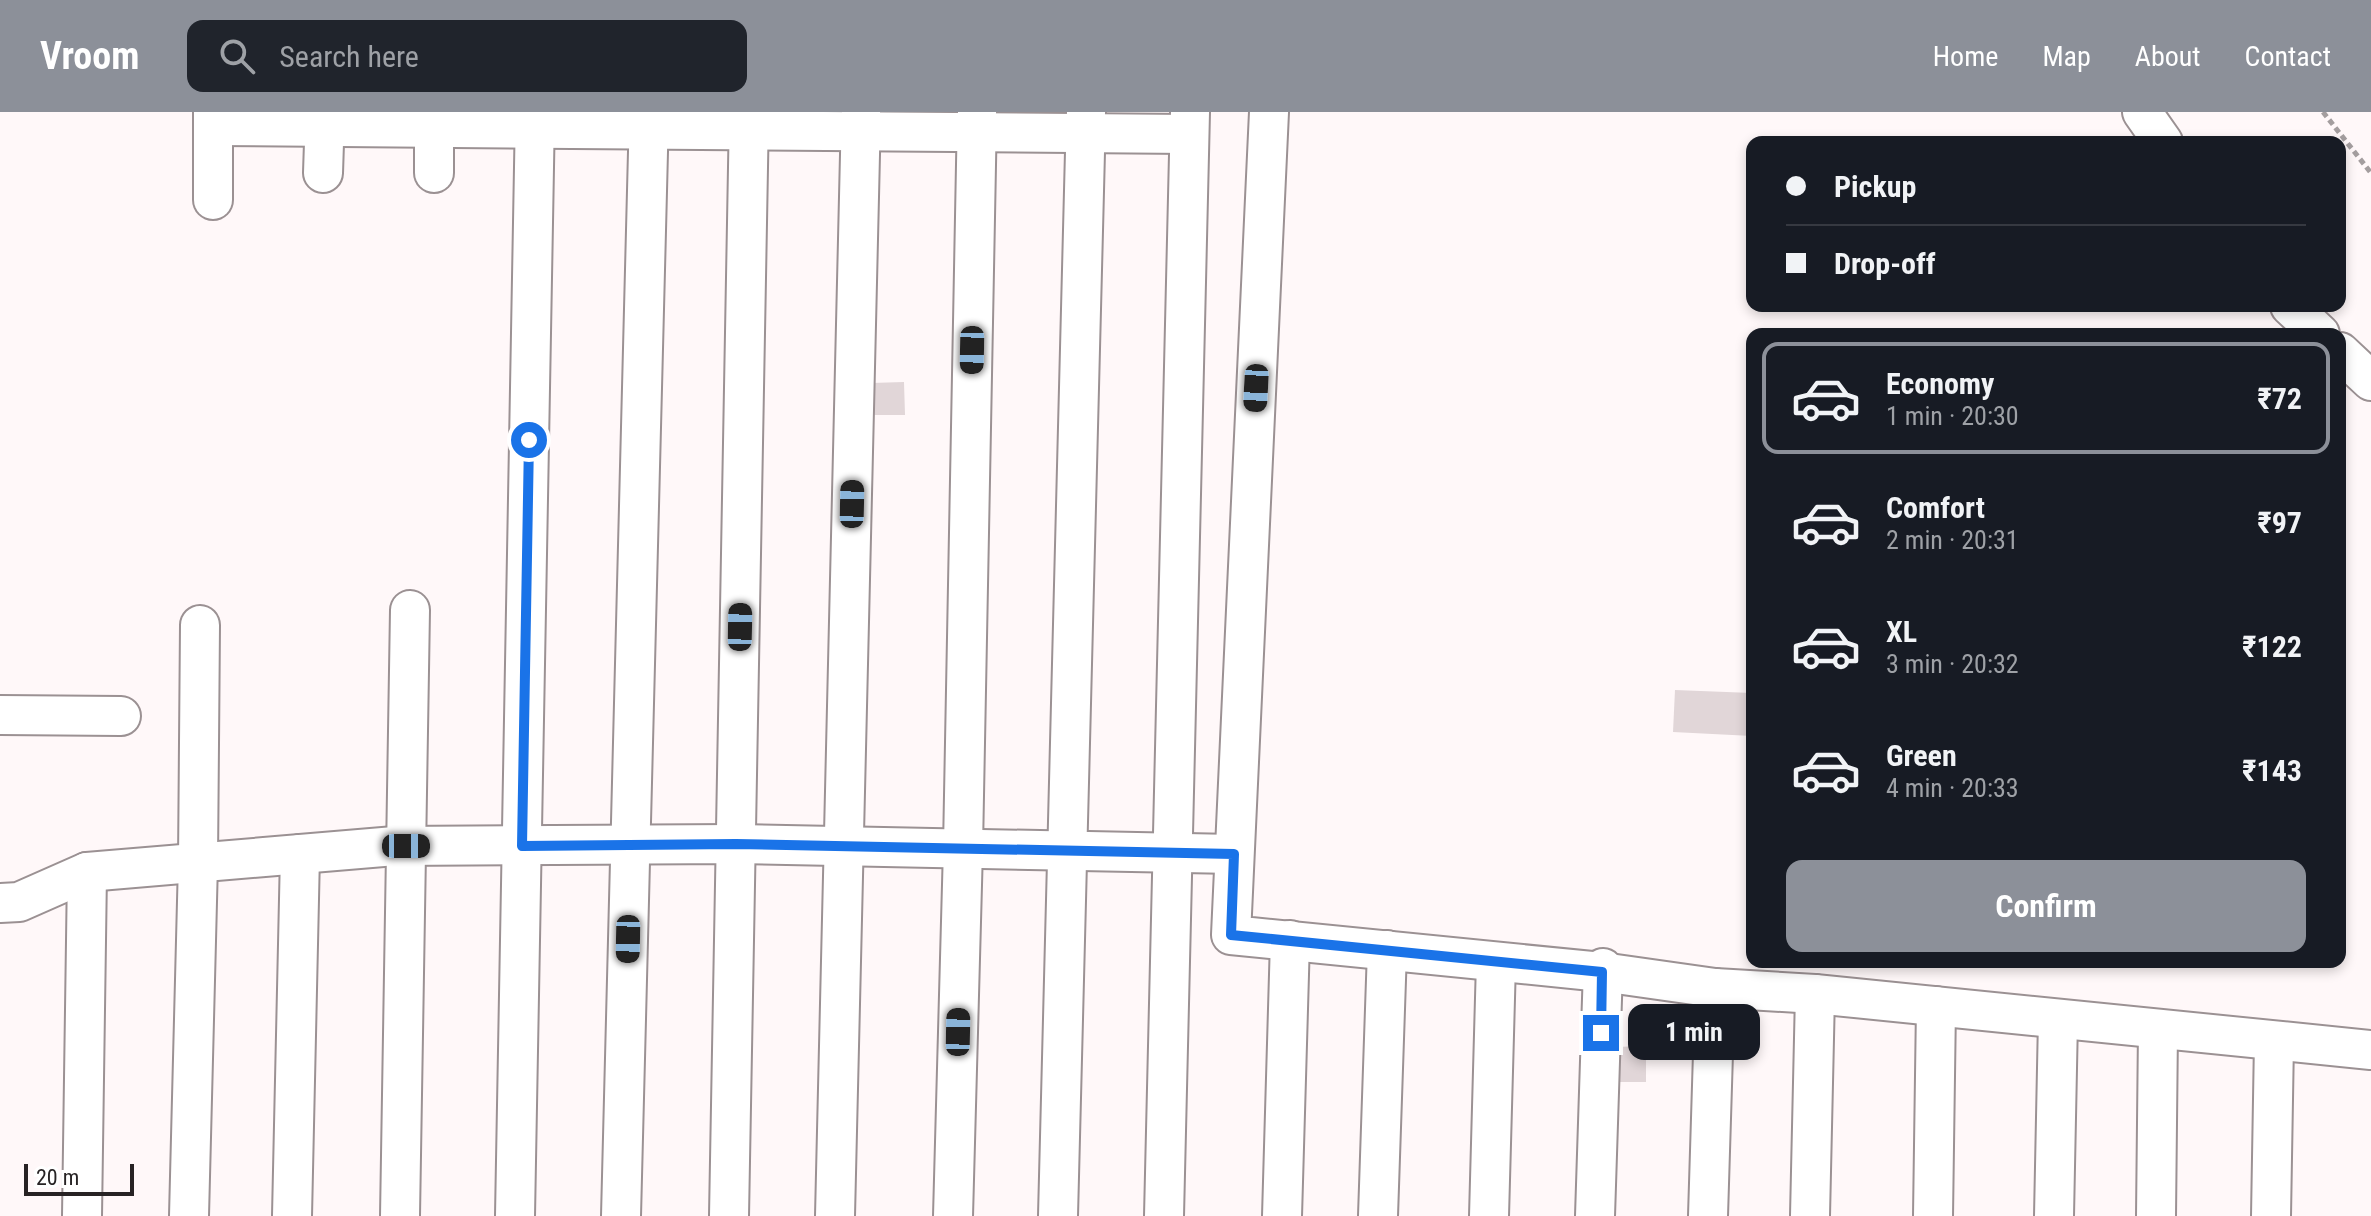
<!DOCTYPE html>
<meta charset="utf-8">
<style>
body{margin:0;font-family:"Roboto Condensed",sans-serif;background:#20242c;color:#f1f3f6;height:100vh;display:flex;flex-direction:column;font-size:30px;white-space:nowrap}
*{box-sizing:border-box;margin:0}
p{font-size:26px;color:#9ea1a6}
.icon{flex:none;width:44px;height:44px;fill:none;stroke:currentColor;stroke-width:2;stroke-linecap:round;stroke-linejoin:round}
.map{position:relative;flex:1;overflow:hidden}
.drawer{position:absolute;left:1746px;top:216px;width:600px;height:640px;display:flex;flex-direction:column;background:#171b24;border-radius:16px;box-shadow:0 4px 12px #0003}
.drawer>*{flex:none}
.banner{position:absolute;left:1746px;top:24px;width:600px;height:176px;border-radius:16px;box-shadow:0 4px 12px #0003;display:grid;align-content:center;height:176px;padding:0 40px;background:#171b24}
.scale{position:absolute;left:24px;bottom:20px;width:110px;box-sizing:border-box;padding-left:8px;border:4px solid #272324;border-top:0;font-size:22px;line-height:28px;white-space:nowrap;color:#272324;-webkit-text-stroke:6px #fff;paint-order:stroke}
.end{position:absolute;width:36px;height:36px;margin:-18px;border:10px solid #1a73e8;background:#fff;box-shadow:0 0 0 4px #fff}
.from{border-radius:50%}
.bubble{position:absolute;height:56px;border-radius:16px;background:#171b24;box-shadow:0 4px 12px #0003;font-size:26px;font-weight:700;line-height:56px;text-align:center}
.car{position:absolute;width:24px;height:48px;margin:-24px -12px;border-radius:10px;box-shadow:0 0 6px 2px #0007;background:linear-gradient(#222 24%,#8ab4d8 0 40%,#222 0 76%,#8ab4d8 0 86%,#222 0)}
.banner b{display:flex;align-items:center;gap:28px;height:76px;font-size:30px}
.banner b+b{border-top:2px solid #363941}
.banner i{width:20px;height:20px;background:#f1f3f6}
ul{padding:14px 0 0;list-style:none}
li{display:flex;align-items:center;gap:24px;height:112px;margin:0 16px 12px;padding:0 24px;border:4px solid transparent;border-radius:16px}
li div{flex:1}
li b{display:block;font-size:30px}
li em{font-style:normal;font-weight:700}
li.selected{border-color:#8c9099}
li>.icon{width:72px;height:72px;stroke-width:1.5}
.cta{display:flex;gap:16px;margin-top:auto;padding:16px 40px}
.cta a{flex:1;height:92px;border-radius:16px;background:#8c9099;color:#fff;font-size:32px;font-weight:700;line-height:92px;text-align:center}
header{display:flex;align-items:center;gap:48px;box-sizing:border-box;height:112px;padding:0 40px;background:#8c9099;color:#fff}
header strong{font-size:38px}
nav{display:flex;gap:44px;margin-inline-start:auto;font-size:28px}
.search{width:560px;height:72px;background:#20242c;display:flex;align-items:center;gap:20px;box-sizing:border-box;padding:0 28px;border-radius:16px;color:#9ea1a6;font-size:30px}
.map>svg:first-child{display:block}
.building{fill:#e1d6d8}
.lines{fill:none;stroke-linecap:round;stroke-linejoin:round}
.street-casing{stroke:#9b9193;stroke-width:42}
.path{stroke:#a49e9f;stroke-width:5;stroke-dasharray:6 4;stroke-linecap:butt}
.street{stroke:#fff;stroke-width:38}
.route{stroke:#1a73e8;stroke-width:10}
</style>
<header>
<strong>Vroom</strong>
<div class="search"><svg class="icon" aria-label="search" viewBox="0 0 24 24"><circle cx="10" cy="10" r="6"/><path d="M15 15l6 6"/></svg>Search here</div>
<nav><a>Home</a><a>Map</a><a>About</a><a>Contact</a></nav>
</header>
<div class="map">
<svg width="2371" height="1104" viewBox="0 0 2371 1104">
<rect width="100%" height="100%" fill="#fff8f9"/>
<g class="building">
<path d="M904 270 905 303H872L871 271Z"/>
<path d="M1675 578 1752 581V624L1673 620Z"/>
<path d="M1646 934V970H1615V935Z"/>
</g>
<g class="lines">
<defs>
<g id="street">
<path d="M1269 0 1231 823 1602 860 1715 876 1815 882 2371 938"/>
<path d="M2142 0 2163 30"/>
<path d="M213 14 1189 22"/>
<path d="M323 61 325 0"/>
<path d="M434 61V0"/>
<path d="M213 88V0"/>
<path d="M2290 194 2320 222"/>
<path d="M2340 240 2371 269"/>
<path d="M0 603 121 604"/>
<path d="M0 791 19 790 87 760 395 734 736 732 1234 742"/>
<path d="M82 1104 87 760"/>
<path d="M189 1104 198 750 200 513"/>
<path d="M292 1104 300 742"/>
<path d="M400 1104 410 498"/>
<path d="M515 1104 535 0"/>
<path d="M621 1104 649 0"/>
<path d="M729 1104 749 0"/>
<path d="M835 1104 861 0"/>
<path d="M953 1104 963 736 977 0"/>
<path d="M1058 1104 1086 0"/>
<path d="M1164 1104 1190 0"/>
<path d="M1282 1104 1290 828"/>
<path d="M1378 1104 1387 838"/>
<path d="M1489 1104 1496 850"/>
<path d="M1595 1104 1603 856"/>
<path d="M1708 1104 1715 876"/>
<path d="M1810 1104 1815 882"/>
<path d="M1933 1104 1936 894"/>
<path d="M2054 1104 2058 907"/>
<path d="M2156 1104 2158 917"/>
<path d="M2271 1104 2274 929"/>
</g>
</defs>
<use href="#street" class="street-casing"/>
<path class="path" d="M2323 0 2371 61"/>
<use href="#street" class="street"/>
</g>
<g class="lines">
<path class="route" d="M529 328 522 734 736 732 1234 742 1231 823 1602 860 1601 921"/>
</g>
</svg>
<div class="scale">20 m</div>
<i class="end from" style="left:529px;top:328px"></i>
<i class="end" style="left:1601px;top:921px"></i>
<div class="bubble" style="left:1628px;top:892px;width:132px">1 min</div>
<i class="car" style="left:972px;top:238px;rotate:181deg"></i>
<i class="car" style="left:1256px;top:276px;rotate:183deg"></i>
<i class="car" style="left:852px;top:392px;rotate:1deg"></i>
<i class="car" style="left:740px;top:515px;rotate:1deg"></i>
<i class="car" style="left:406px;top:734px;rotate:90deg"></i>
<i class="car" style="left:628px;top:827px;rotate:181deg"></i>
<i class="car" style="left:958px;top:920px;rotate:1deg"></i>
<div class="banner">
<b><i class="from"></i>Pickup</b>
<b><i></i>Drop-off</b>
</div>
<section class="drawer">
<ul>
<li class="selected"><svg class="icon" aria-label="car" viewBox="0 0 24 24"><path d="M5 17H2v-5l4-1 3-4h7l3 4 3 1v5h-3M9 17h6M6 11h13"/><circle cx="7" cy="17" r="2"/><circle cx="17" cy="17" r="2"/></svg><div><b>Economy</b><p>1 min · 20:30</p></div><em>₹72</em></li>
<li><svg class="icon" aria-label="car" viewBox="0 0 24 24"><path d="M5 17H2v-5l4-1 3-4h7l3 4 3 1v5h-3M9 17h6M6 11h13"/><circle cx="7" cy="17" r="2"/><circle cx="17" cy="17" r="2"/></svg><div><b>Comfort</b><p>2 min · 20:31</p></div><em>₹97</em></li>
<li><svg class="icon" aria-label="car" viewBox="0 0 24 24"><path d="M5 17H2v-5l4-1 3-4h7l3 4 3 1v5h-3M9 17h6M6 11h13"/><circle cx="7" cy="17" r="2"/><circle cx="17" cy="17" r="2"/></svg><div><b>XL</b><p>3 min · 20:32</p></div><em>₹122</em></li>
<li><svg class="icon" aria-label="car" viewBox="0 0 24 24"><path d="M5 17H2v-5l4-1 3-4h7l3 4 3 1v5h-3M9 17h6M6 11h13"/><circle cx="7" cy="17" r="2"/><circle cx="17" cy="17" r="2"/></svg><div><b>Green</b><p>4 min · 20:33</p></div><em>₹143</em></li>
</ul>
<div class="cta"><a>Confirm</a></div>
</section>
</div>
